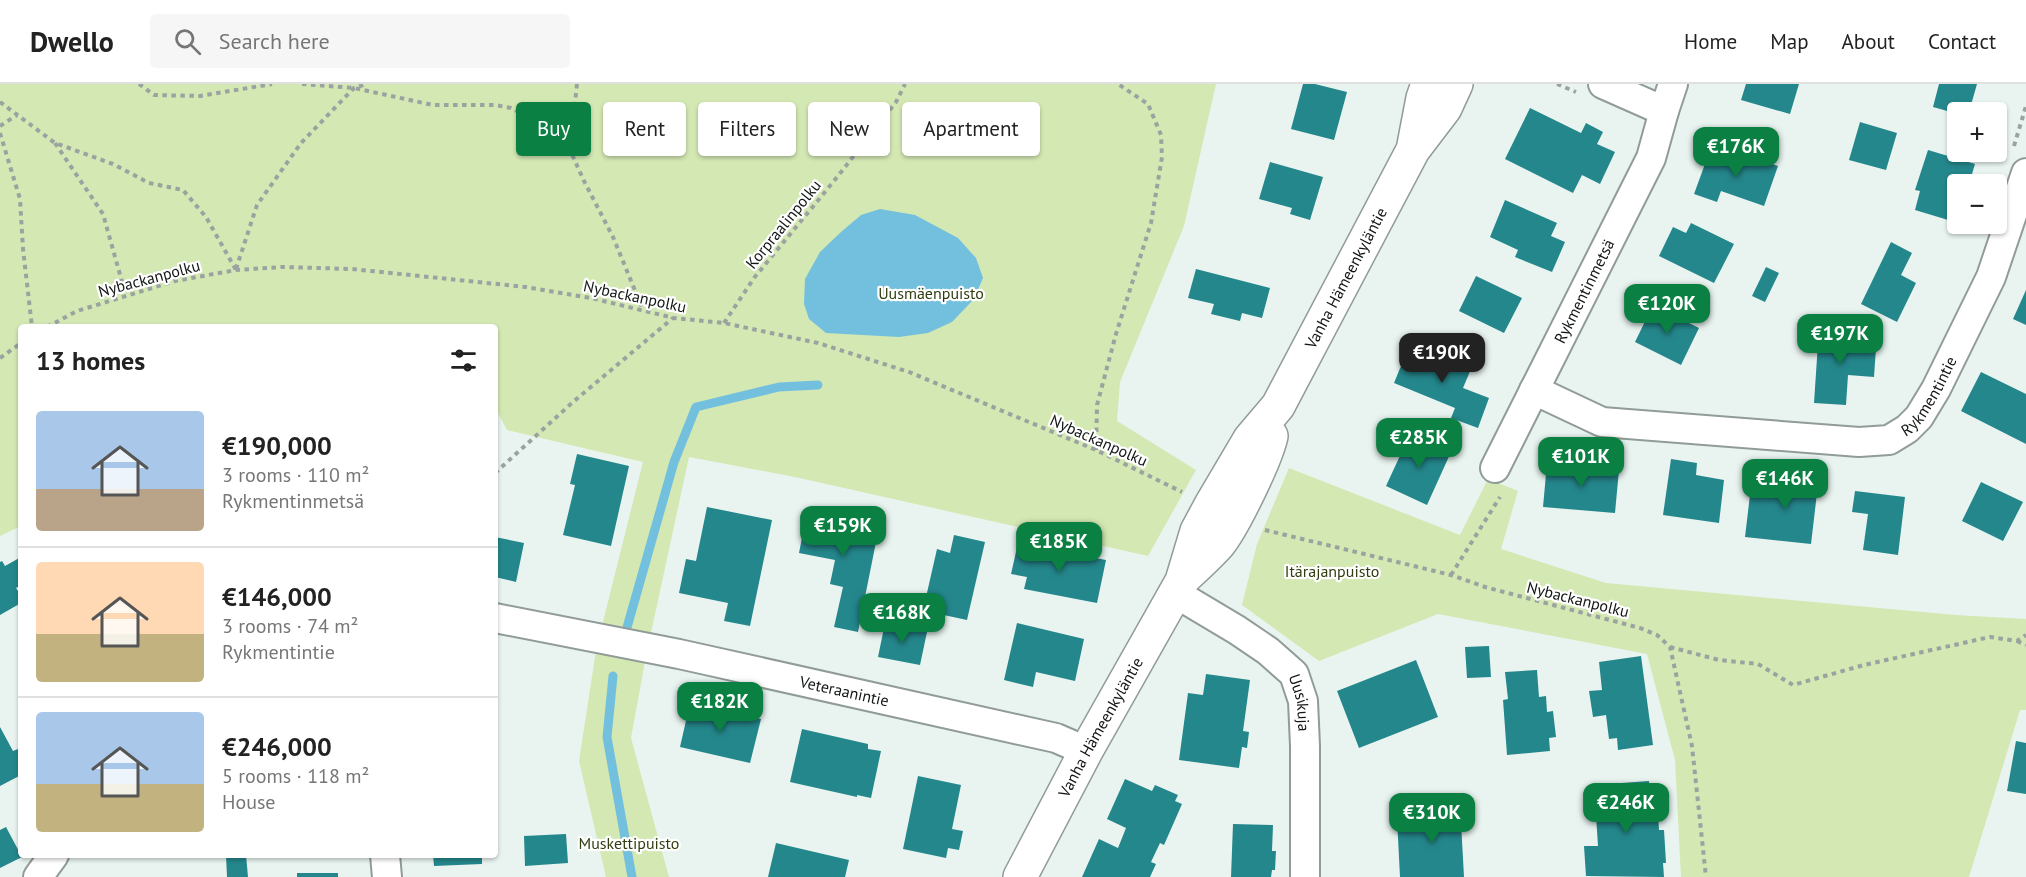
<!DOCTYPE html>
<html lang="en">
<head>
<meta charset="utf-8">
<style>
	:root { --surface:#fff; --page:#f6f6f6; --text:#222; --muted:#767676; --line:#e0e0e0; --accent:#0b8043 }
	body { margin:0; font-family:"PT Sans",sans-serif; background:var(--page); color:var(--text); height:100vh; display:flex; flex-direction:column; font-size:22px; white-space:nowrap }
	* { box-sizing:border-box; margin:0 }
	p { font-size:20px; color:var(--muted) }
	.icon { flex:none; width:33px; height:33px; fill:none; stroke:currentColor; stroke-width:2; stroke-linecap:round; stroke-linejoin:round }
	.map { position:relative; flex:1; overflow:hidden }
	.details { position:absolute; left:18px; top:240px; width:480px; height:534px; display:flex; flex-direction:column; background:var(--surface); border-radius:6px; box-shadow:0 2px 4px #0004 }
	.details>* { flex:none }
	.hud { position:absolute; left:516px; top:18px; width:570px; height:54px; display:flex; gap:12px }
	.controls { position:absolute; left:1947px; top:18px; display:grid; gap:12px }
	.controls a { display:grid; place-items:center; width:60px; height:60px; border-radius:6px; background:var(--surface); box-shadow:0 2px 4px #0004; font-size:30px }
	.price { position:absolute; translate:-50% -51px; padding:0 14px; border-radius:12px; background:var(--accent); color:#fff; font-size:20px; line-height:39px; filter:drop-shadow(0 2px 3px #0008) }
	.price::after { content:''; position:absolute; left:50%; top:36px; width:18px; height:14px; margin-left:-9px; background:inherit; clip-path:polygon(0 0,100% 0,50% 100%) }
	.price.on { background:#222; color:#fff }
	ul { padding:0; list-style:none }
	li { display:flex; align-items:center; gap:18px; height:150px; padding:0 18px }
	li+li { border-top:2px solid var(--line) }
	li span { display:grid; place-items:center; flex:none; width:168px; height:120px; border-radius:6px; color:#555 }
	li>.icon { margin-inline-start:auto }
	span .icon { width:72px; height:72px; fill:#fffc; stroke-width:1 }
	li b { font-size:26px }
	h2 { display:flex; justify-content:space-between; align-items:center; height:72px; padding:0 18px; font-size:26px }
	.pill { padding:0 21px; border-radius:6px; background:var(--surface); box-shadow:0 2px 4px #0004; font-size:21px; line-height:54px }
	.pill.on { background:var(--accent); color:#fff }
	header { display:flex; align-items:center; gap:36px; box-sizing:border-box; height:84px; padding:0 30px; background:var(--surface); border-bottom:2px solid var(--line) }
	header strong { font-size:28px }
	nav { display:flex; gap:33px; margin-inline-start:auto; font-size:21px }
	.search { width:420px; height:54px; background:var(--page); display:flex; align-items:center; gap:15px; box-sizing:border-box; padding:0 21px; border-radius:6px; color:var(--muted); font-size:22px }
	.map>svg:first-child { display:block }
	.green { fill:#d4e8b3 }
	.water { fill:#73c0de }
	.lines { fill:none; stroke-linecap:round; stroke-linejoin:round }
	.stream { stroke:#73c0de; stroke-width:9 }
	.building { fill:#24878c }
	.street-casing { stroke:#919b98; stroke-width:32 }
	.secondary-casing { stroke:#919b98; stroke-width:36 }
	.path { stroke:#9ba3a0; stroke-width:4; stroke-dasharray:4.5 4.5; stroke-linecap:butt }
	.street { stroke:#fff; stroke-width:28 }
	.secondary { stroke:#fff; stroke-width:33 }
	.labels { text-anchor:middle; dominant-baseline:central; stroke-width:4.5; stroke-linejoin:round; paint-order:stroke }
	.street-label { font-size:16px; fill:#121614; stroke:#fff }
	.park-label { font-size:16px; fill:#303d0f; stroke:#fff }
</style>
</head>
<body>
<header>
<strong>Dwello</strong>
<div class="search"><svg class="icon" aria-label="search" viewBox="0 0 24 24"><circle cx="10" cy="10" r="6"/><path d="M15 15l6 6"/></svg>Search here</div>
<nav><a>Home</a><a>Map</a><a>About</a><a>Contact</a></nav>
</header>
<div class="map">
<svg width="2026" height="793" viewBox="0 0 2026 793">
	<rect width="100%" height="100%" fill="#e9f4f0"/>
	<path class="green" d="M 0,0 L 1216,0 L 1184,142 L 1120,298 L 1117,337 L 1196,386 L 1148,472 L 795,393 L 689,373 L 646,572 L 631,654 L 669,793 L 606,793 L 579,677 L 596,566 L 643,378 L 507,346 L 495,324 L 495,243 L 21,243 L 21,442 L 0,452 Z
		M 1289,384 L 1460,451 L 1488,395 L 1518,407 L 1501,465 L 1606,499 L 1956,531 L 2026,535 L 2026,626 L 2020,626 L 1969,793 L 1681,793 L 1675,676 L 1647,570 L 1438,530 L 1319,577 L 1242,521 L 1257,460 Z"/>
	<path class="water" d="M 880,125 L 915,131 L 958,154 L 976,174 L 983,194 L 974,215 L 952,238 L 928,249 L 899,253 L 826,249 L 809,235 L 804,220 L 805,195 L 820,168 L 841,148 L 861,131 Z"/>
	<g class="lines">
		<path class="stream" d="M 626,547 L 674,378 L 696,323 L 779,303 L 818,301
			M 613,592 L 607,653 L 632,793"/>
	</g>
	<path class="building" d="M 1303,0 L 1315,0 L 1347,8 L 1334,56 L 1291,45 Z
		M 1746,0 L 1799,0 L 1790,30 L 1741,16 Z
		M 1939,0 L 1977,0 L 1969,28 L 1958,28 L 1958,30 L 1933,23 Z
		M 1530,24 L 1581,49 L 1586,39 L 1603,48 L 1597,60 L 1615,68 L 1600,100 L 1582,91 L 1573,109 L 1505,75 Z
		M 1860,38 L 1897,49 L 1886,86 L 1849,76 Z
		M 1729,65 L 1778,82 L 1764,122 L 1721,107 L 1717,118 L 1694,110 L 1709,69 L 1726,75 Z
		M 1928,66 L 1975,80 L 1969,100 L 1958,100 L 1958,139 L 1915,126 L 1920,107 L 1915,106 Z
		M 1270,78 L 1323,93 L 1310,136 L 1290,130 L 1292,124 L 1259,115 Z
		M 1505,116 L 1557,139 L 1551,152 L 1565,158 L 1552,188 L 1515,173 L 1518,166 L 1490,153 Z
		M 1691,139 L 1734,160 L 1714,199 L 1659,172 L 1673,143 L 1686,149 Z
		M 1891,158 L 1912,169 L 1901,191 L 1916,199 L 1897,238 L 1861,220 Z
		M 1766,183 L 1779,189 L 1765,218 L 1752,212 Z
		M 1196,185 L 1270,204 L 1262,234 L 1242,229 L 1240,237 L 1211,230 L 1214,220 L 1188,214 Z
		M 1476,192 L 1522,214 L 1504,249 L 1459,227 Z
		M 2026,206 L 2026,241 L 2013,235 Z
		M 1653,221 L 1699,244 L 1681,281 L 1635,258 Z
		M 1819,244 L 1851,246 L 1850,262 L 1876,264 L 1874,293 L 1848,291 L 1846,321 L 1814,319 Z
		M 1410,260 L 1471,285 L 1463,304 L 1489,314 L 1478,344 L 1451,334 L 1455,324 L 1394,299 Z
		M 1981,288 L 2026,310 L 2026,360 L 1961,327 Z
		M 1410,350 L 1451,368 L 1427,421 L 1386,402 Z
		M 577,370 L 629,382 L 611,462 L 563,451 L 575,401 L 570,400 Z
		M 1671,375 L 1697,379 L 1696,391 L 1724,396 L 1719,439 L 1663,431 Z
		M 1547,379 L 1619,386 L 1615,429 L 1543,423 Z
		M 1775,387 L 1819,392 L 1811,460 L 1745,453 L 1750,411 L 1772,413 Z
		M 1981,398 L 2023,418 L 2003,457 L 1962,437 Z
		M 1855,407 L 1905,413 L 1898,471 L 1863,466 L 1868,430 L 1852,428 Z
		M 707,423 L 772,436 L 750,542 L 724,537 L 728,519 L 679,509 L 686,475 L 696,477 Z
		M 808,423 L 880,438 L 858,548 L 834,543 L 843,503 L 830,500 L 835,476 L 799,469 Z
		M 954,451 L 985,458 L 967,536 L 939,530 L 939,526 L 924,522 L 937,465 L 950,469 Z
		M 495,453 L 524,459 L 516,498 L 495,493 Z
		M 1018,459 L 1106,476 L 1097,519 L 1024,505 L 1027,493 L 1011,490 Z
		M 21,473 L 21,501 L 16,504 L 21,512 L 21,519 L 0,531 L 0,478 L 2,477 L 5,482 Z
		M 885,539 L 927,548 L 920,581 L 878,573 Z
		M 1017,539 L 1084,555 L 1075,597 L 1036,588 L 1033,603 L 1004,596 Z
		M 1489,562 L 1491,593 L 1467,594 L 1465,563 Z
		M 1641,572 L 1653,661 L 1618,666 L 1617,654 L 1609,655 L 1606,631 L 1593,633 L 1589,607 L 1602,606 L 1599,578 Z
		M 1416,576 L 1438,633 L 1359,664 L 1337,607 Z
		M 1537,586 L 1539,613 L 1546,612 L 1547,628 L 1553,627 L 1556,653 L 1549,654 L 1550,667 L 1507,671 L 1503,616 L 1508,615 L 1505,588 Z
		M 1206,590 L 1250,596 L 1243,647 L 1249,648 L 1247,664 L 1242,663 L 1239,684 L 1179,676 L 1188,609 L 1203,611 Z
		M 690,619 L 761,635 L 750,679 L 680,663 Z
		M 0,643 L 13,667 L 18,665 L 21,671 L 21,691 L 0,702 Z
		M 802,645 L 868,660 L 868,665 L 881,667 L 871,714 L 857,711 L 857,713 L 790,698 Z
		M 2016,657 L 2026,659 L 2026,710 L 2007,707 Z
		M 918,692 L 961,701 L 952,745 L 963,747 L 959,766 L 948,764 L 946,774 L 903,765 Z
		M 1125,695 L 1152,707 L 1155,701 L 1178,711 L 1175,717 L 1182,720 L 1164,761 L 1160,759 L 1151,778 L 1156,780 L 1150,793 L 1082,793 L 1099,755 L 1118,764 L 1126,744 L 1107,735 Z
		M 1649,697 L 1651,729 L 1658,729 L 1659,746 L 1664,746 L 1666,779 L 1663,779 L 1664,793 L 1586,792 L 1584,762 L 1598,762 L 1594,701 Z
		M 1460,720 L 1464,793 L 1400,793 L 1397,734 L 1434,732 L 1433,721 Z
		M 1233,740 L 1273,741 L 1272,767 L 1276,767 L 1275,786 L 1272,786 L 1271,793 L 1231,793 Z
		M 6,743 L 22,773 L 0,784 L 0,746 Z
		M 566,750 L 568,779 L 525,782 L 524,752 Z
		M 776,759 L 849,776 L 845,793 L 768,793 Z
		M 226,771 L 246,771 L 248,793 L 227,793 Z
		M 433,771 L 482,771 L 482,780 L 434,782 Z
		M 297,789 L 338,789 L 338,793 L 297,793 Z"/>
	<g class="lines">
		<g class="street-casing">
			<g id="street">
				<path d="M 1603,0 L 1664,27 L 1673,0"/>
				<path id="s1" d="M 1534,306 L 1602,338 L 1859,358 L 1889,356 L 1907,345 L 1919,333 L 1936,305 L 1991,193 L 2026,89"/>
				<path id="s2" d="M 1495,384 L 1651,74 L 1664,27"/>
				<path id="s3" d="M 1175,509 L 1237,546 L 1268,567 L 1294,590 L 1303,617 L 1305,662 L 1305,793"/>
				<path id="s4" d="M 495,534 L 679,570 L 1056,654 L 1086,667"/>
				<path d="M 385,771 L 387,793"/>
				<path d="M 38,793 L 54,771"/>
			</g>
		</g>
		<g class="secondary-casing">
			<g id="secondary">
				<path d="M 1414,61 L 1423,14 L 1428,0"/>
				<path d="M 1185,493 C 1196,483 1208,472 1218,461 C 1233,443 1266,375 1271,352"/>
				<path id="s5" d="M 1020,793 L 1086,667 L 1182,497 L 1197,447 L 1211,421 L 1250,355 L 1278,322 L 1413,66 L 1445,24 L 1456,0"/>
			</g>
		</g>
		<path class="path" d="M 139,0 L 154,11 L 200,12 L 272,0
			M 302,0 L 354,4 L 433,21 L 495,21 L 511,24 L 528,33 L 570,66
			M 577,0 L 570,66 L 584,97 L 613,153 L 643,226
			M 1557,0 L 1576,8
			M 0,18 L 55,59 L 113,80 L 149,99 L 183,106 L 206,133 L 236,186
			M 0,42 L 17,31
			M 0,49 L 20,115 L 23,165 L 32,243
			M 55,59 L 103,130 L 126,212
			M 2014,62 L 2026,22
			M 236,185 L 257,121 L 301,59 L 354,4 L 367,0
			M 724,239 L 754,194 L 834,97 L 896,18 L 905,0
			M 47,243 L 77,227 L 175,197 L 236,186 L 282,183 L 352,185 L 526,203 L 591,214 L 674,234 L 724,239 L 818,259 L 909,288 L 1096,366 L 1182,408
			M 0,274 L 21,259
			M 1096,366 L 1097,321 L 1116,250 L 1151,139 L 1162,73 L 1161,51 L 1148,20 L 1118,0
			M 495,389 L 573,318 L 673,234
			M 1265,446 L 1451,491 L 1485,503 L 1640,544 L 1657,551 L 1670,563 L 1692,662 L 1706,793
			M 1451,491 L 1500,413
			M 2017,557 L 2026,561
			M 1670,563 L 1719,576 L 1758,580 L 1793,601 L 1864,581 L 1990,553 L 2017,557 L 2026,551"/>
		<use href="#street" class="street"/>
		<use href="#secondary" class="secondary"/>
	</g>
	<g class="labels">
		<g class="street-label">
			<text transform="translate(783 140) rotate(-51)">Korpraalinpolku</text>
			<text transform="translate(149 194) rotate(-15)">Nybackanpolku</text>
			<text stroke="none"><textPath href="#s5" startOffset="684">Vanha Hämeenkyläntie</textPath></text>
			<text stroke="none"><textPath href="#s2" startOffset="198">Rykmentinmetsä</textPath></text>
			<text transform="translate(635 212) rotate(12)">Nybackanpolku</text>
			<text stroke="none"><textPath href="#s1" startOffset="424">Rykmentintie</textPath></text>
			<text transform="translate(1099 356) rotate(24)">Nybackanpolku</text>
			<text transform="translate(1578 515) rotate(14)">Nybackanpolku</text>
			<text stroke="none"><textPath href="#s4" startOffset="357">Veteraanintie</textPath></text>
			<text stroke="none"><textPath href="#s3" startOffset="174">Uusikuja</textPath></text>
			<text stroke="none"><textPath href="#s5" startOffset="170">Vanha Hämeenkyläntie</textPath></text>
		</g>
		<g class="park-label">
			<text x="931" y="209">Uusmäenpuisto</text>
			<text x="1332" y="487">Itärajanpuisto</text>
			<text x="629" y="759">Muskettipuisto</text>
		</g>
	</g>
</svg>
<div class="controls">
<a>+</a>
<a>−</a>
</div>
<b class="price" style="left:1736px;top:94px">€176K</b>
<b class="price" style="left:1667px;top:251px">€120K</b>
<b class="price" style="left:1840px;top:281px">€197K</b>
<b class="price on" style="left:1442px;top:300px">€190K</b>
<b class="price" style="left:1419px;top:385px">€285K</b>
<b class="price" style="left:1581px;top:404px">€101K</b>
<b class="price" style="left:1785px;top:426px">€146K</b>
<b class="price" style="left:843px;top:473px">€159K</b>
<b class="price" style="left:1059px;top:489px">€185K</b>
<b class="price" style="left:902px;top:560px">€168K</b>
<b class="price" style="left:720px;top:649px">€182K</b>
<b class="price" style="left:1626px;top:750px">€246K</b>
<b class="price" style="left:1432px;top:760px">€310K</b>
<div class="hud">
<a class="pill on">Buy</a>
<a class="pill">Rent</a>
<a class="pill">Filters</a>
<a class="pill">New</a>
<a class="pill">Apartment</a>
</div>
<section class="details">
<h2>13 homes<svg class="icon" aria-label="filters" viewBox="0 0 24 24"><path d="M4 7h16M4 17h16"/><circle cx="9" cy="7" r="2"/><circle cx="15" cy="17" r="2"/></svg></h2>
<ul>
<li><span style="background:linear-gradient(#a9c7e8 65%,#b9a48a 0)"><svg class="icon" aria-label="home" viewBox="0 0 24 24"><path d="M3 11l9-7 9 7M6 9v11h12V9"/></svg></span><div><b>€190,000</b><p>3 rooms · 110 m²</p><p>Rykmentinmetsä</p></div></li>
<li><span style="background:linear-gradient(#ffd9b3 60%,#c2b280 0)"><svg class="icon" aria-label="home" viewBox="0 0 24 24"><path d="M3 11l9-7 9 7M6 9v11h12V9"/></svg></span><div><b>€146,000</b><p>3 rooms · 74 m²</p><p>Rykmentintie</p></div></li>
<li><span style="background:linear-gradient(#a9c7e8 60%,#c2b280 0)"><svg class="icon" aria-label="home" viewBox="0 0 24 24"><path d="M3 11l9-7 9 7M6 9v11h12V9"/></svg></span><div><b>€246,000</b><p>5 rooms · 118 m²</p><p>House</p></div></li>
</ul>
</section>
</div>
</body>
</html>
